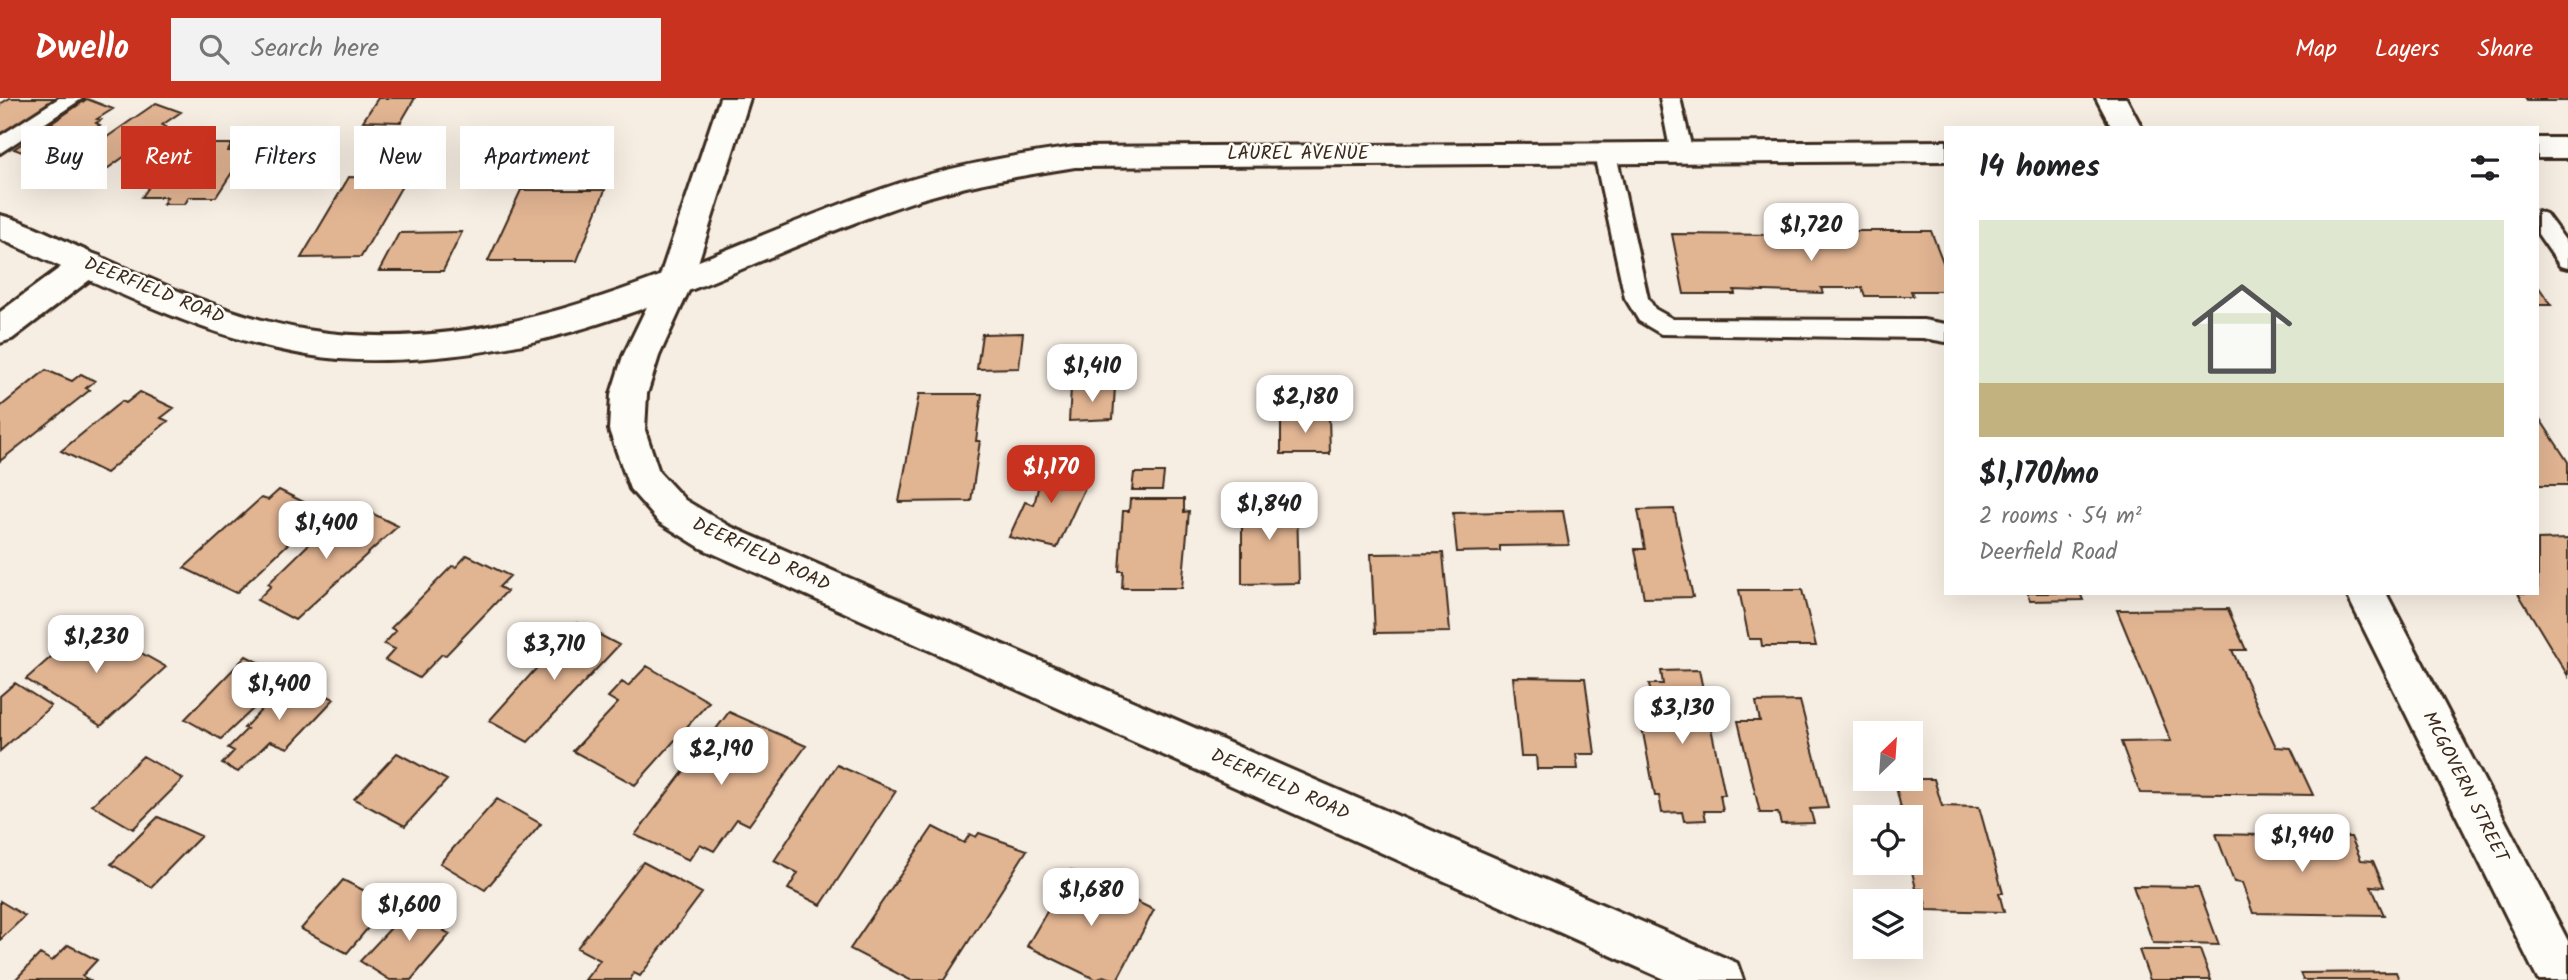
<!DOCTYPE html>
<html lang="en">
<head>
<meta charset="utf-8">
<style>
	:root { --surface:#fff; --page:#f2f2f2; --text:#202124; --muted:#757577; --line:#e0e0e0; --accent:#c8321e }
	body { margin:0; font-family:Kalam,sans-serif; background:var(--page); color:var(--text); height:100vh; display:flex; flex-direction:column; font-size:26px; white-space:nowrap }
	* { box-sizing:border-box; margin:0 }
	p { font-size:23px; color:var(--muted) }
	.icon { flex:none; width:38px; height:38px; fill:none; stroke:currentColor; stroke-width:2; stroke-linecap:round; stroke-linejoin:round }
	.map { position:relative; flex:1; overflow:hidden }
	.sheet { position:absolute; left:1944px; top:28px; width:595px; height:469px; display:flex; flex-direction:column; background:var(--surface); border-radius:0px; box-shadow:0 7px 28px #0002 }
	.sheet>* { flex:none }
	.top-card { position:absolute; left:21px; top:28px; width:665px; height:63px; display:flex; gap:14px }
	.needle { width:46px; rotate:25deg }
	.buttons { position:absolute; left:1853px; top:623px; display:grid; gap:14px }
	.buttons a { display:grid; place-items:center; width:70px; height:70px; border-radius:0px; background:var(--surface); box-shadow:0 7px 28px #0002; font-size:35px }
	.price { position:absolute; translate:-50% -60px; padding:0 16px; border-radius:14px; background:#fff; color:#222; font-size:23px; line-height:46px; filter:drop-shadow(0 2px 4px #0008) }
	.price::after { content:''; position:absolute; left:50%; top:42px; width:21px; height:16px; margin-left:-10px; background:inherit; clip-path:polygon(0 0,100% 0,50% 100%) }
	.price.selected { background:var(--accent); color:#fff }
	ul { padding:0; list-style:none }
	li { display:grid; align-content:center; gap:14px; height:371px; padding:0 35px }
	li+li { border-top:2px solid var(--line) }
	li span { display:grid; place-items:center; height:217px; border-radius:0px; color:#555 }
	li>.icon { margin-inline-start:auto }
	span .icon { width:126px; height:126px; fill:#fffc; stroke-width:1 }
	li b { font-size:30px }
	h2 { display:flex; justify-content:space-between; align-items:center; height:84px; padding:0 35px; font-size:30px }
	.chip { padding:0 24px; border-radius:0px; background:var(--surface); box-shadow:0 7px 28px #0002; font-size:24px; line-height:63px }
	.chip.selected { background:var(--accent); color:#fff }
	header { display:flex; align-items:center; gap:42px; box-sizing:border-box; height:98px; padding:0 35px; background:var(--accent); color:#fff }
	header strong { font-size:33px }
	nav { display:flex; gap:38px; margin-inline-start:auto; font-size:24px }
	.search { width:490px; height:63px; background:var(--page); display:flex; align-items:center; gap:18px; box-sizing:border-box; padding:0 24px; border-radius:0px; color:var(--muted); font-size:26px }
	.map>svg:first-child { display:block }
	.building { fill:#e1b492; stroke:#3b2a1e; stroke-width:2 }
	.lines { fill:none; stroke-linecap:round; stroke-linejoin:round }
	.lane-casing { stroke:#3b2a1e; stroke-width:6 }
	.street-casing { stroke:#3b2a1e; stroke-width:6 }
	.secondary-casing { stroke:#3b2a1e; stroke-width:6 }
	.lane { fill:#fdfcf7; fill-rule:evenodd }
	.street { fill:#fdfcf7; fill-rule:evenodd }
	.secondary { fill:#fdfcf7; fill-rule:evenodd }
	.labels { text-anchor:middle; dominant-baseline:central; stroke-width:5; stroke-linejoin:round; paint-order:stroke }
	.street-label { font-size:19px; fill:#3b2a1e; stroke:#fdfcf7 }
</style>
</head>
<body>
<header>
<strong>Dwello</strong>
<div class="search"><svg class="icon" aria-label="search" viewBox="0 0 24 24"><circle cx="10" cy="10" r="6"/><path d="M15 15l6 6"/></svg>Search here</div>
<nav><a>Map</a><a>Layers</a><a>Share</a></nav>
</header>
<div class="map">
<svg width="2568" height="882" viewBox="0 0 2568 882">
	<rect width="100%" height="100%" fill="#f7eee3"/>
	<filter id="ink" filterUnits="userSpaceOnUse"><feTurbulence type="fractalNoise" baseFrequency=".0143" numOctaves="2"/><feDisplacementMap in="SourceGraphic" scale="14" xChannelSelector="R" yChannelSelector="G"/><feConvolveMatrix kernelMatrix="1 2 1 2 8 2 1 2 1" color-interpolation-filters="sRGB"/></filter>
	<g filter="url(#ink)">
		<path class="building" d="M 10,0 L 58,0 L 0,36 L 0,6 Z
			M 378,0 L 415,0 L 401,24 L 363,23 Z
			M 2525,0 L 2568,0 L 2568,3 L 2527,3 Z
			M 87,1 L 113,11 L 97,21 L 101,22 L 96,25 L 100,27 L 83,38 L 80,37 L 62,53 L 41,61 L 14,51 Z
			M 156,5 L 181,14 L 162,27 L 166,29 L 87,85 L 58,73 Z
			M 189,46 L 232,46 L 228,53 L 246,53 L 216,99 L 189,99 L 185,106 L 163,106 L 167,99 L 142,99 L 174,53 L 185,53 Z
			M 349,79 L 406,81 L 361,159 L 301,160 Z
			M 521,92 L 605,92 L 577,163 L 488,163 Z
			M 1799,133 L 1931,133 L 1946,172 L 1946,193 L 1911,193 L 1913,198 L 1865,198 L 1862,190 L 1821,190 L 1823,195 L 1734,192 L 1735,196 L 1684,196 L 1672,136 L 1801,137 Z
			M 462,134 L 443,173 L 379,173 L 399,135 Z
			M 2538,188 L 2551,207 L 2538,207 Z
			M 1023,235 L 1019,270 L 977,271 L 982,236 Z
			M 46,272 L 72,283 L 81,276 L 95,283 L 86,290 L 90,292 L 0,363 L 0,309 Z
			M 1115,289 L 1113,321 L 1069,323 L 1071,290 Z
			M 140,294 L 174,310 L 161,320 L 168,323 L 106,375 L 61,353 L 122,303 L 126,305 Z
			M 919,296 L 982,296 L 976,343 L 980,343 L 971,403 L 899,404 Z
			M 1329,317 L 1330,356 L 1281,356 L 1281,318 Z
			M 2538,318 L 2568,364 L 2568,387 L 2538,387 Z
			M 1045,361 L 1087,370 L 1086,387 L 1057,450 L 1009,439 L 1025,404 L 1034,407 Z
			M 1134,375 L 1164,375 L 1162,392 L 1132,392 Z
			M 279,392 L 316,410 L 305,420 L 312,423 L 236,495 L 184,470 L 261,400 L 268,402 Z
			M 1242,399 L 1277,399 L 1278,410 L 1297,410 L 1299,485 L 1242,486 Z
			M 1130,401 L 1184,401 L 1184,414 L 1189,413 L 1182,490 L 1122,490 L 1123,473 L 1119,473 L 1123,413 L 1129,413 Z
			M 351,405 L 398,428 L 295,522 L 257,502 L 271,488 L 268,486 Z
			M 1674,411 L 1693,499 L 1644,500 L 1635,451 L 1645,451 L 1638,412 Z
			M 1563,413 L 1569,447 L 1500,448 L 1500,453 L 1457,454 L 1453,415 Z
			M 2568,441 L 2568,578 L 2518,495 L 2538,495 L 2538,442 Z
			M 1443,455 L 1450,534 L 1375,535 L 1371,456 Z
			M 467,457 L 510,478 L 499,489 L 507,493 L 446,557 L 442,556 L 419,580 L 385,562 L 395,551 L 384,546 L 396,533 L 391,530 L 452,468 L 456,469 Z
			M 1739,492 L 1802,492 L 1816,548 L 1762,548 L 1761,541 L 1749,541 Z
			M 2027,495 L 2080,495 L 2083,502 L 2030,503 Z
			M 2228,511 L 2246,552 L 2232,552 L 2276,649 L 2291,650 L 2313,697 L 2140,695 L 2121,644 L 2171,643 L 2117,512 Z
			M 577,525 L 619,547 L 528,644 L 489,623 Z
			M 86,528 L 108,541 L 111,538 L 166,569 L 101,628 L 26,581 Z
			M 246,558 L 287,579 L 221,641 L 185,621 Z
			M 647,568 L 709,604 L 635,687 L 573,653 L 618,605 L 608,599 L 622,584 L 628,588 Z
			M 1699,572 L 1725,697 L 1720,697 L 1723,713 L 1704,713 L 1706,722 L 1684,723 L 1682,714 L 1662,715 L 1659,698 L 1655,698 L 1637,603 L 1652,602 L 1649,586 L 1663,586 L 1661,573 Z
			M 1513,579 L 1585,580 L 1595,656 L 1576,656 L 1578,671 L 1537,671 L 1536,658 L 1521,658 Z
			M 292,580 L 334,601 L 288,650 L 270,643 L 238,674 L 222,666 L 234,653 L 228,650 L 247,631 L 244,630 Z
			M 15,585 L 51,608 L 0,653 L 0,598 Z
			M 1800,603 L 1828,710 L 1810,711 L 1814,725 L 1781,726 L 1778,715 L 1760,715 L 1738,623 L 1760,623 L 1756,604 Z
			M 729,614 L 806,648 L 749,727 L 737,721 L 714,753 L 700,746 L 689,762 L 635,737 Z
			M 397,655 L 447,682 L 405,728 L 354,701 Z
			M 143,658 L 183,681 L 133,731 L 92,707 Z
			M 837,667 L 896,693 L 821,807 L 788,791 L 798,775 L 774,763 Z
			M 1894,681 L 1934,681 L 1942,708 L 1979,709 L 2003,795 L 1999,795 L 2004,814 L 1927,812 L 1922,791 L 1916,791 L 1910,765 L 1911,719 L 1899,719 L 1897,710 L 1901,710 Z
			M 497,701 L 541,726 L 485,792 L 440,765 Z
			M 158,719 L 201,738 L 151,789 L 111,766 Z
			M 933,729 L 964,745 L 970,736 L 976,739 L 979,735 L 1027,752 L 944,882 L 910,882 L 850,851 Z
			M 2216,736 L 2351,739 L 2361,762 L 2373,763 L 2384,789 L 2371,788 L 2384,817 L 2253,815 L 2242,785 L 2234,784 Z
			M 643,764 L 702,795 L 640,878 L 634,875 L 630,882 L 585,882 L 600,862 L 577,850 Z
			M 1071,772 L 1154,812 L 1117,882 L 1103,878 L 1097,882 L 1027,848 Z
			M 343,782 L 389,805 L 347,855 L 301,831 Z
			M 2133,788 L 2198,789 L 2219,847 L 2153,845 Z
			M 418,801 L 453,822 L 444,833 L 450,836 L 411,882 L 390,882 L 360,863 Z
			M 0,803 L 25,818 L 0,842 Z
			M 68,847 L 97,862 L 82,878 L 89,882 L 15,882 L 40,856 L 52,863 Z
			M 2139,852 L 2200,852 L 2211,882 L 2150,882 Z
			M 2396,874 L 2399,882 L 2303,882 L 2300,875 Z"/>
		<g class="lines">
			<g class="lane-casing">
				<path id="lane" d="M 59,0 L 83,0 L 0,55 L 0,38 Z
					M 1660,0 L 1680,0 L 1693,56 L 1690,61 L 1682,63 L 1671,56 Z
					M 1605,49 L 1616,56 L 1648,200 L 1655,211 L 1673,221 L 1923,222 L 1946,226 L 1946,244 L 1923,240 L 1661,236 L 1639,223 L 1625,200 L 1594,56 Z
					M 2538,113 L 2546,116 L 2568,146 L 2568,170 L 2560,168 L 2538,136 Z"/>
			</g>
			<g class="street-casing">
				<path id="street" d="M 720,0 L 750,0 L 690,190 L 659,258 L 647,296 L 645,332 L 659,374 L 685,402 L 729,428 L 1737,865 L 1743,882 L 1666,882 L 701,450 L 659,424 L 630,391 L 609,332 L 611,296 L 623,258 L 656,190 Z
					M 2096,0 L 2126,0 L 2142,30 L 2112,30 Z
					M 88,154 L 100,158 L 105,166 L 100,174 L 12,241 L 0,245 L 0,214 L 76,158 Z
					M 2346,495 L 2386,495 L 2568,843 L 2568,882 L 2538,882 Z"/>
			</g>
			<g class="secondary-casing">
				<path id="secondary" d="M 2538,40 L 2568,40 L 2568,60 L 2538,60 Z
					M 1946,43 L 1946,63 L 1075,69 C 1019,78 963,87 909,105 C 741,162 609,247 426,260 C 386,263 346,264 307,257 C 199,239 99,185 0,141 L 0,117 C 31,125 60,141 89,154 C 158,185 231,219 307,232 C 513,265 695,157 882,91 C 944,69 1010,58 1075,49 Z"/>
			</g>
			<use href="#lane" class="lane"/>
			<use href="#street" class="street"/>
			<use href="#secondary" class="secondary"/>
		</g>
	</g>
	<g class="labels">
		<g class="street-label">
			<text x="1298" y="56">LAUREL AVENUE</text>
			<text transform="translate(154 193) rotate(22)">DEERFIELD ROAD</text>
			<text transform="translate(761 457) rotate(25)">DEERFIELD ROAD</text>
			<text transform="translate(1280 687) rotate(24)">DEERFIELD ROAD</text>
			<text transform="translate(2465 689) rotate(63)">MCGOVERN STREET</text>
		</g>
	</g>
</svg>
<div class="buttons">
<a><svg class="needle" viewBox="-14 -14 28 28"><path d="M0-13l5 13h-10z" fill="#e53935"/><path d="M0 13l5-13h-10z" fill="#757577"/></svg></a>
<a><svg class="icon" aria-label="locate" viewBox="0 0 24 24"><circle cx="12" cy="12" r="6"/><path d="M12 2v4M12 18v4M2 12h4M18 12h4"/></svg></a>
<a><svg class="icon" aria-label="layers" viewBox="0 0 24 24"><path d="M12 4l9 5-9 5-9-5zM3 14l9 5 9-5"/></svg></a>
</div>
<b class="price" style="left:1811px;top:165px">$1,720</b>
<b class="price" style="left:1092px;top:306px">$1,410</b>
<b class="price" style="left:1305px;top:337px">$2,180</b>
<b class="price selected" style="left:1051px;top:407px">$1,170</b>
<b class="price" style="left:1269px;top:444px">$1,840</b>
<b class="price" style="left:326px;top:463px">$1,400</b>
<b class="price" style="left:96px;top:577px">$1,230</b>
<b class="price" style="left:554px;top:584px">$3,710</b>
<b class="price" style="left:279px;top:624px">$1,400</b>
<b class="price" style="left:1682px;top:648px">$3,130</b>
<b class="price" style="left:721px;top:689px">$2,190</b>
<b class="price" style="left:2302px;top:776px">$1,940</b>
<b class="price" style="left:1091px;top:830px">$1,680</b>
<b class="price" style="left:409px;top:845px">$1,600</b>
<div class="top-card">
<a class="chip">Buy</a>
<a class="chip selected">Rent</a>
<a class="chip">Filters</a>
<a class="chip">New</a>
<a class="chip">Apartment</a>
</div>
<section class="sheet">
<h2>14 homes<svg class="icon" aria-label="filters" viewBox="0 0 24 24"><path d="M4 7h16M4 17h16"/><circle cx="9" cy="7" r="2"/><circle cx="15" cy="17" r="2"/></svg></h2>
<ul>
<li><span style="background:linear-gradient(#dfe7d0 75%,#c2b280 0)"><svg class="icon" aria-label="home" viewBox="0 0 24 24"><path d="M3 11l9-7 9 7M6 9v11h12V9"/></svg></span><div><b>$1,170/mo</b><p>2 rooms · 54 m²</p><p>Deerfield Road</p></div></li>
</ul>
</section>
</div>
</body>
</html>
